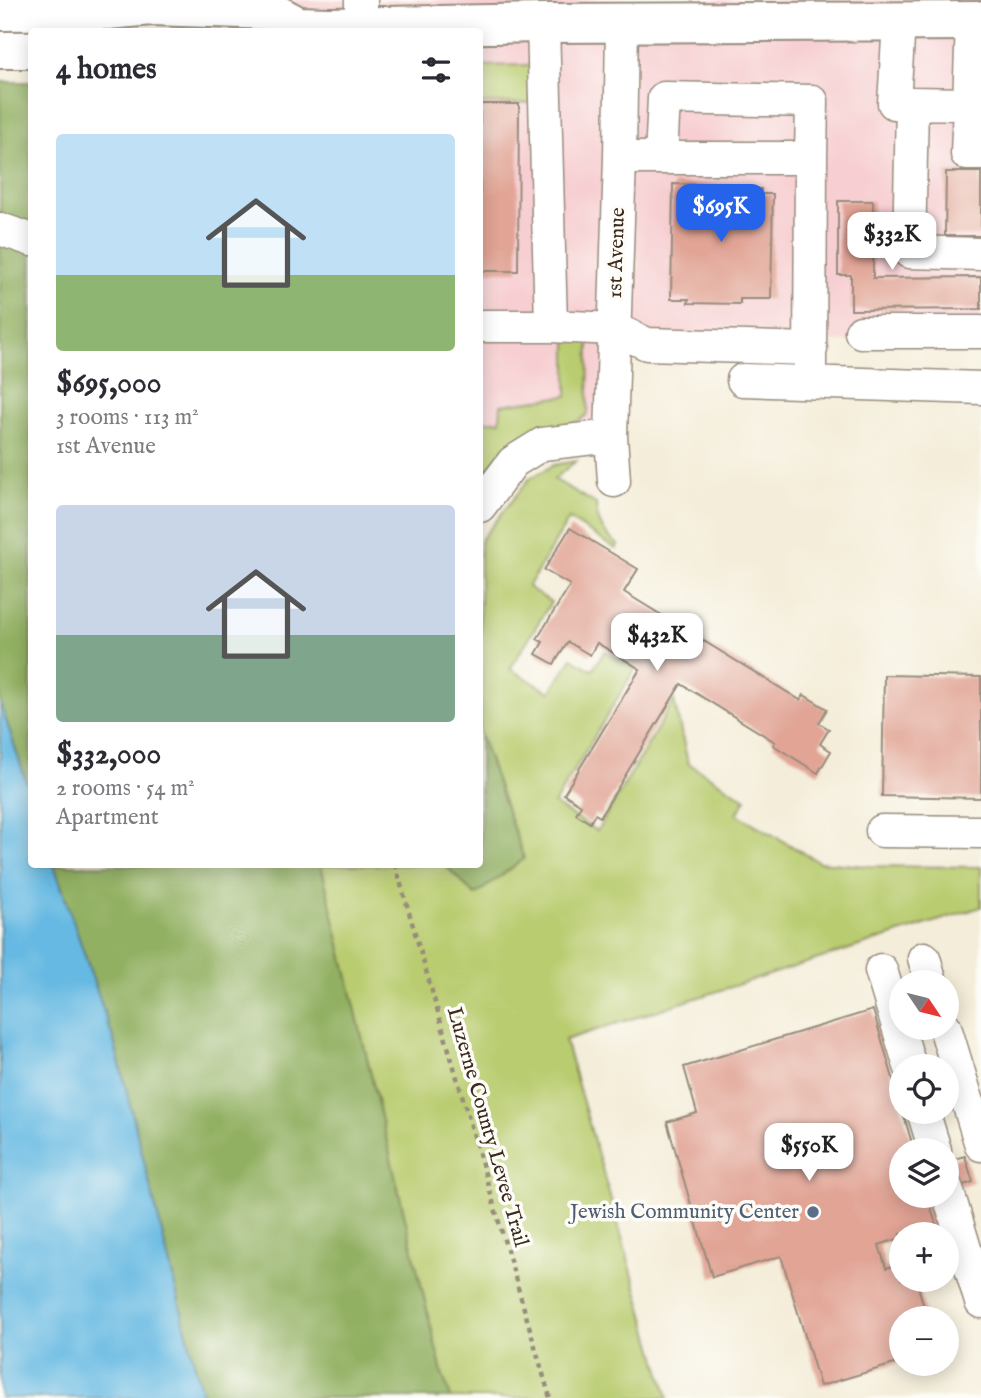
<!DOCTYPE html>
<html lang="en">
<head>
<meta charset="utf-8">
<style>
	:root { --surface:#fff; --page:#f2f2f3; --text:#2b2b33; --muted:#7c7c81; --accent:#2563eb }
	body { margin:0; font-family:"IM FELL English",serif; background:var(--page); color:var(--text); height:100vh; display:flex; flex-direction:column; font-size:26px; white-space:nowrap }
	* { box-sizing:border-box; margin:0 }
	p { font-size:23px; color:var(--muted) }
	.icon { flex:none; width:38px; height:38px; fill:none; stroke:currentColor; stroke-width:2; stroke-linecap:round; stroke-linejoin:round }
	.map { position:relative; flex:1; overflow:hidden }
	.drawer { position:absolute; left:28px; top:28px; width:455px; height:840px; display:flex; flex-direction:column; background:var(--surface); border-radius:7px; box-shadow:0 4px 18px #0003 }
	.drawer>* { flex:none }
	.needle { width:46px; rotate:125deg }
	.fabs { position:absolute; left:889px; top:970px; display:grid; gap:14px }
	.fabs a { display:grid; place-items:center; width:70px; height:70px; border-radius:50%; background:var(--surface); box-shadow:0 4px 18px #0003; font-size:35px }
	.price { position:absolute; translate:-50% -60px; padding:0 16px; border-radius:14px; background:#fff; color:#222; font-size:23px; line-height:46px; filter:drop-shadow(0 2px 4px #0008) }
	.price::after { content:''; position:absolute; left:50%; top:42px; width:21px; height:16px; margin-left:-10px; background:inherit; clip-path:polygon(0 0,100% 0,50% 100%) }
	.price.current { background:var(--accent); color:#fff }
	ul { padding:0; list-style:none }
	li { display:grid; align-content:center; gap:14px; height:371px; padding:0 28px }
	li span { display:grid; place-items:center; height:217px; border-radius:7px; color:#555 }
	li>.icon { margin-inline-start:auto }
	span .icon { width:126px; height:126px; fill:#fffc; stroke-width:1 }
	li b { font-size:30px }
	h2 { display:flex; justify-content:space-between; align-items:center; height:84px; padding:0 28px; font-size:30px }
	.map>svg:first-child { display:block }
	.built { fill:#f7cfd2 }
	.green { fill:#b9cc6f; stroke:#7a7b46; stroke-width:2 }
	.forest { fill:#92b062; stroke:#666d40; stroke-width:2 }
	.water { fill:#66b9e2; stroke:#507280; stroke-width:2 }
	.building { fill:#e1a495 }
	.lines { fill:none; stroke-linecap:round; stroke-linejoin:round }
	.minor-casing { stroke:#988c7c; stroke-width:35 }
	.major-casing { stroke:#988c7c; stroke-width:42 }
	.path { stroke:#988c7c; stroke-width:4.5; stroke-dasharray:5 5; stroke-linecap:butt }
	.minor { stroke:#fff; stroke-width:32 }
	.major { stroke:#fff; stroke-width:38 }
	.major-bridge-casing { stroke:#988c7c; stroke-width:42; stroke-linecap:butt }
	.major-bridge { stroke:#fff; stroke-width:38 }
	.service-dot { fill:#5c6f8a; stroke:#fdfcf7; stroke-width:2.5 }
	.labels { text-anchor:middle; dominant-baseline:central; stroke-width:7; stroke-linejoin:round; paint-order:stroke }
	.street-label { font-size:21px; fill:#3b2a1e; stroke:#fdfcf7 }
	.service-label { font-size:21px; fill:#4e5e75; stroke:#fdfcf7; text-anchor:end }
</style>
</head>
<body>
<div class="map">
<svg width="981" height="1398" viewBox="0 0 981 1398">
	<rect width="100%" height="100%" fill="#fdfcf7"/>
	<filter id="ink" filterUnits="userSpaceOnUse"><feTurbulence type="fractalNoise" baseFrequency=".0143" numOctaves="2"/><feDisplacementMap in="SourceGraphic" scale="14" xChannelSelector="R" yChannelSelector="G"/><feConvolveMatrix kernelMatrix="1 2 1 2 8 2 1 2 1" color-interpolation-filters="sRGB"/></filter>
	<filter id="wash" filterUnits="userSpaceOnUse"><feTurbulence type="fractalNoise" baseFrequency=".00686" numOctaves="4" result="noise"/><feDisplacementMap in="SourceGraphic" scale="28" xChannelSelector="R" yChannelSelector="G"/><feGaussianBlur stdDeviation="1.57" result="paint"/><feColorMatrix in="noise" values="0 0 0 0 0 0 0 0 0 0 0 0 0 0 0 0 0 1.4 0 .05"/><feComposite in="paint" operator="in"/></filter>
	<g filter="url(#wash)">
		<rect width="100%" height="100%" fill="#f4edd9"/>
		<path class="built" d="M 258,0 L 981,0 L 981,343 L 648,340 L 621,342 L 616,448 L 480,450 L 480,32 L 254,32 Z"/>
		<path class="green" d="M 532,65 L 531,103 L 480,103 L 480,66 Z
			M 567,339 L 589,339 L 588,413 C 575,430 542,427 522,437 C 503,447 492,464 480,480 L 480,421 L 500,421 L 501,405 L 567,396 Z
			M 576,461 L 554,479 L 596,504 C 597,523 603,533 618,545 L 616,549 L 569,519 L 528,587 L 551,602 L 510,669 L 550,692 L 572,658 L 592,670 L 605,651 L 635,669 L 554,804 L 597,831 L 674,700 L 688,763 L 746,799 L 737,814 L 819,862 L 867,866 L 981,867 L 981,907 L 565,1040 L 668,1398 L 451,1398 L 442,1373 L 321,865 L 445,865 L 475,895 L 524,859 L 480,734 L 480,541 L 529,479 L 554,465 Z"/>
		<path class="forest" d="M 0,82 L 32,82 L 31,796 L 0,702 Z
			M 480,734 L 524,859 L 475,895 L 445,865 L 480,864 Z
			M 54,865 L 321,865 L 442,1373 L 451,1398 L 203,1398 L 114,1041 Z"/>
		<path class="water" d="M 0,702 L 31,796 L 32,864 L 54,865 L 114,1041 L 203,1398 L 0,1398 Z"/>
		<g id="blocks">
			<path class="building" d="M 480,104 L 519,104 L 518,271 L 480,271 Z
				M 946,172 L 981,172 L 981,236 L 945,236 Z
				M 673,184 L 739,185 L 739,189 L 761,189 L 761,194 L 773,194 L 771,299 L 740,299 L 740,304 L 688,303 L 689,299 L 671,299 Z
				M 838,201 L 873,201 L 873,278 L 981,277 L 981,309 L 851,310 L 851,275 L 838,275 Z
				M 570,528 L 638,569 L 624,592 L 800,700 L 804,695 L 827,709 L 819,723 L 829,729 L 820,744 L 831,751 L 818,773 L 773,745 L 775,742 L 681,684 L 600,817 L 595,814 L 590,823 L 576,814 L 581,805 L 564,794 L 640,669 L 597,643 L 590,655 L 568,642 L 554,664 L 536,654 L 543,642 L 537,639 L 570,585 L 544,570 Z
				M 884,675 L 981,677 L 981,798 L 882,796 Z
				M 873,1010 L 914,1150 L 901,1150 L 901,1195 L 927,1195 L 937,1228 L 917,1234 L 901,1234 L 901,1238 L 879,1245 L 886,1268 L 901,1264 L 901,1279 L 916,1279 L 927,1318 L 901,1318 L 901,1362 L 820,1386 L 781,1256 L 712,1277 L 667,1122 L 697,1113 L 684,1067 Z
				M 965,1156 L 973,1182 L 947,1190 L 947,1161 Z"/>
		</g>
	</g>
	<g filter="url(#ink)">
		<use href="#blocks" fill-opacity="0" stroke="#988c7c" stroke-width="2"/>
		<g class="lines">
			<g class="minor-casing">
				<path id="minor" d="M 899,22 L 894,103 L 912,103
					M 972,22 L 969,104 L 912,103 L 909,252 L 981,254
					M 543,23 L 551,326
					M 361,27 L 361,0
					M 969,104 L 967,154 L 981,154
					M 620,158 L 811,158 L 812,101 L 664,98 L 661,158
					M 0,229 L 32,240
					M 480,326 L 551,326 L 615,329 L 647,344 L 811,349
					M 861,332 L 981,332
					M 810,370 L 811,158
					M 743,380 L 981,388
					M 614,481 L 611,436 L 620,158 L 622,24
					M 480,506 L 513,462 L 542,444 L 611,436
					M 882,831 L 981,832
					M 924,958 L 931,982
					M 881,970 L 910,1066
					M 945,1027 L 981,1145
					M 923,1111 L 935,1150
					M 947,1189 L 981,1302"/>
			</g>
			<g class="major-casing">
				<path id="major" d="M 108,10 L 151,6 L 268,10 L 298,26 L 329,27 L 543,23 L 981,21
					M 0,49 L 32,49"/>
			</g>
			<path class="path" d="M 395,864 L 550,1398"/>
			<use href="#minor" class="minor"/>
			<use href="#major" class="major"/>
			<g class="major-bridge-casing">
				<path id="major-bridge" d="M 0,11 L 108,10"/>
			</g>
			<use href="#major-bridge" class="major-bridge"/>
		</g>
	</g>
	<circle class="service-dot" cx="813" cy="1212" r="7"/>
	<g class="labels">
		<g class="street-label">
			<text transform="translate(617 253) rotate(-88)">1st Avenue</text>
			<text transform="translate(487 1127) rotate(74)">Luzerne County Levee Trail</text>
		</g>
		<g class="service-label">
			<text x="799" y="1212">Jewish Community Center</text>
		</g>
	</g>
</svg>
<div class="fabs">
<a><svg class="needle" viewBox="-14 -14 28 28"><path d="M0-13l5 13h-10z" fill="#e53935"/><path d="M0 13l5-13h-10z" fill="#7c7c81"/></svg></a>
<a><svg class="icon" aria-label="locate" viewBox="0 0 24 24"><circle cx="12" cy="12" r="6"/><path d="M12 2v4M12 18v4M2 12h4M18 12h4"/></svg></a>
<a><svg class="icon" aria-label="layers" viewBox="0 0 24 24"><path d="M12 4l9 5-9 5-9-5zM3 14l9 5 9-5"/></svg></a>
<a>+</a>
<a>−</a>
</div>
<b class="price current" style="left:721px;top:244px">$695K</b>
<b class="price" style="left:892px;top:272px">$332K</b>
<b class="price" style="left:657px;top:673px">$432K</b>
<b class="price" style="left:809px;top:1183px">$550K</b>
<section class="drawer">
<h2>4 homes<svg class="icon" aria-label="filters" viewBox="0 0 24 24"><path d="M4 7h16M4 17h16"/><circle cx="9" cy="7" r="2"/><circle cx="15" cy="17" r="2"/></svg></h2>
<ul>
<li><span style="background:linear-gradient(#bfe0f5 65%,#8fb573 0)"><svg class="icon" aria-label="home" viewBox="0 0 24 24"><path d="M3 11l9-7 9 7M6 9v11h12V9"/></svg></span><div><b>$695,000</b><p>3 rooms · 113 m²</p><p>1st Avenue</p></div></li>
<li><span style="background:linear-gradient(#c9d6e8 60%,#7fa58c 0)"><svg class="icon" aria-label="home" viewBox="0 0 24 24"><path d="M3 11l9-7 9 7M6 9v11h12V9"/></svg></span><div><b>$332,000</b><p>2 rooms · 54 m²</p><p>Apartment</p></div></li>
</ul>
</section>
</div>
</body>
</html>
